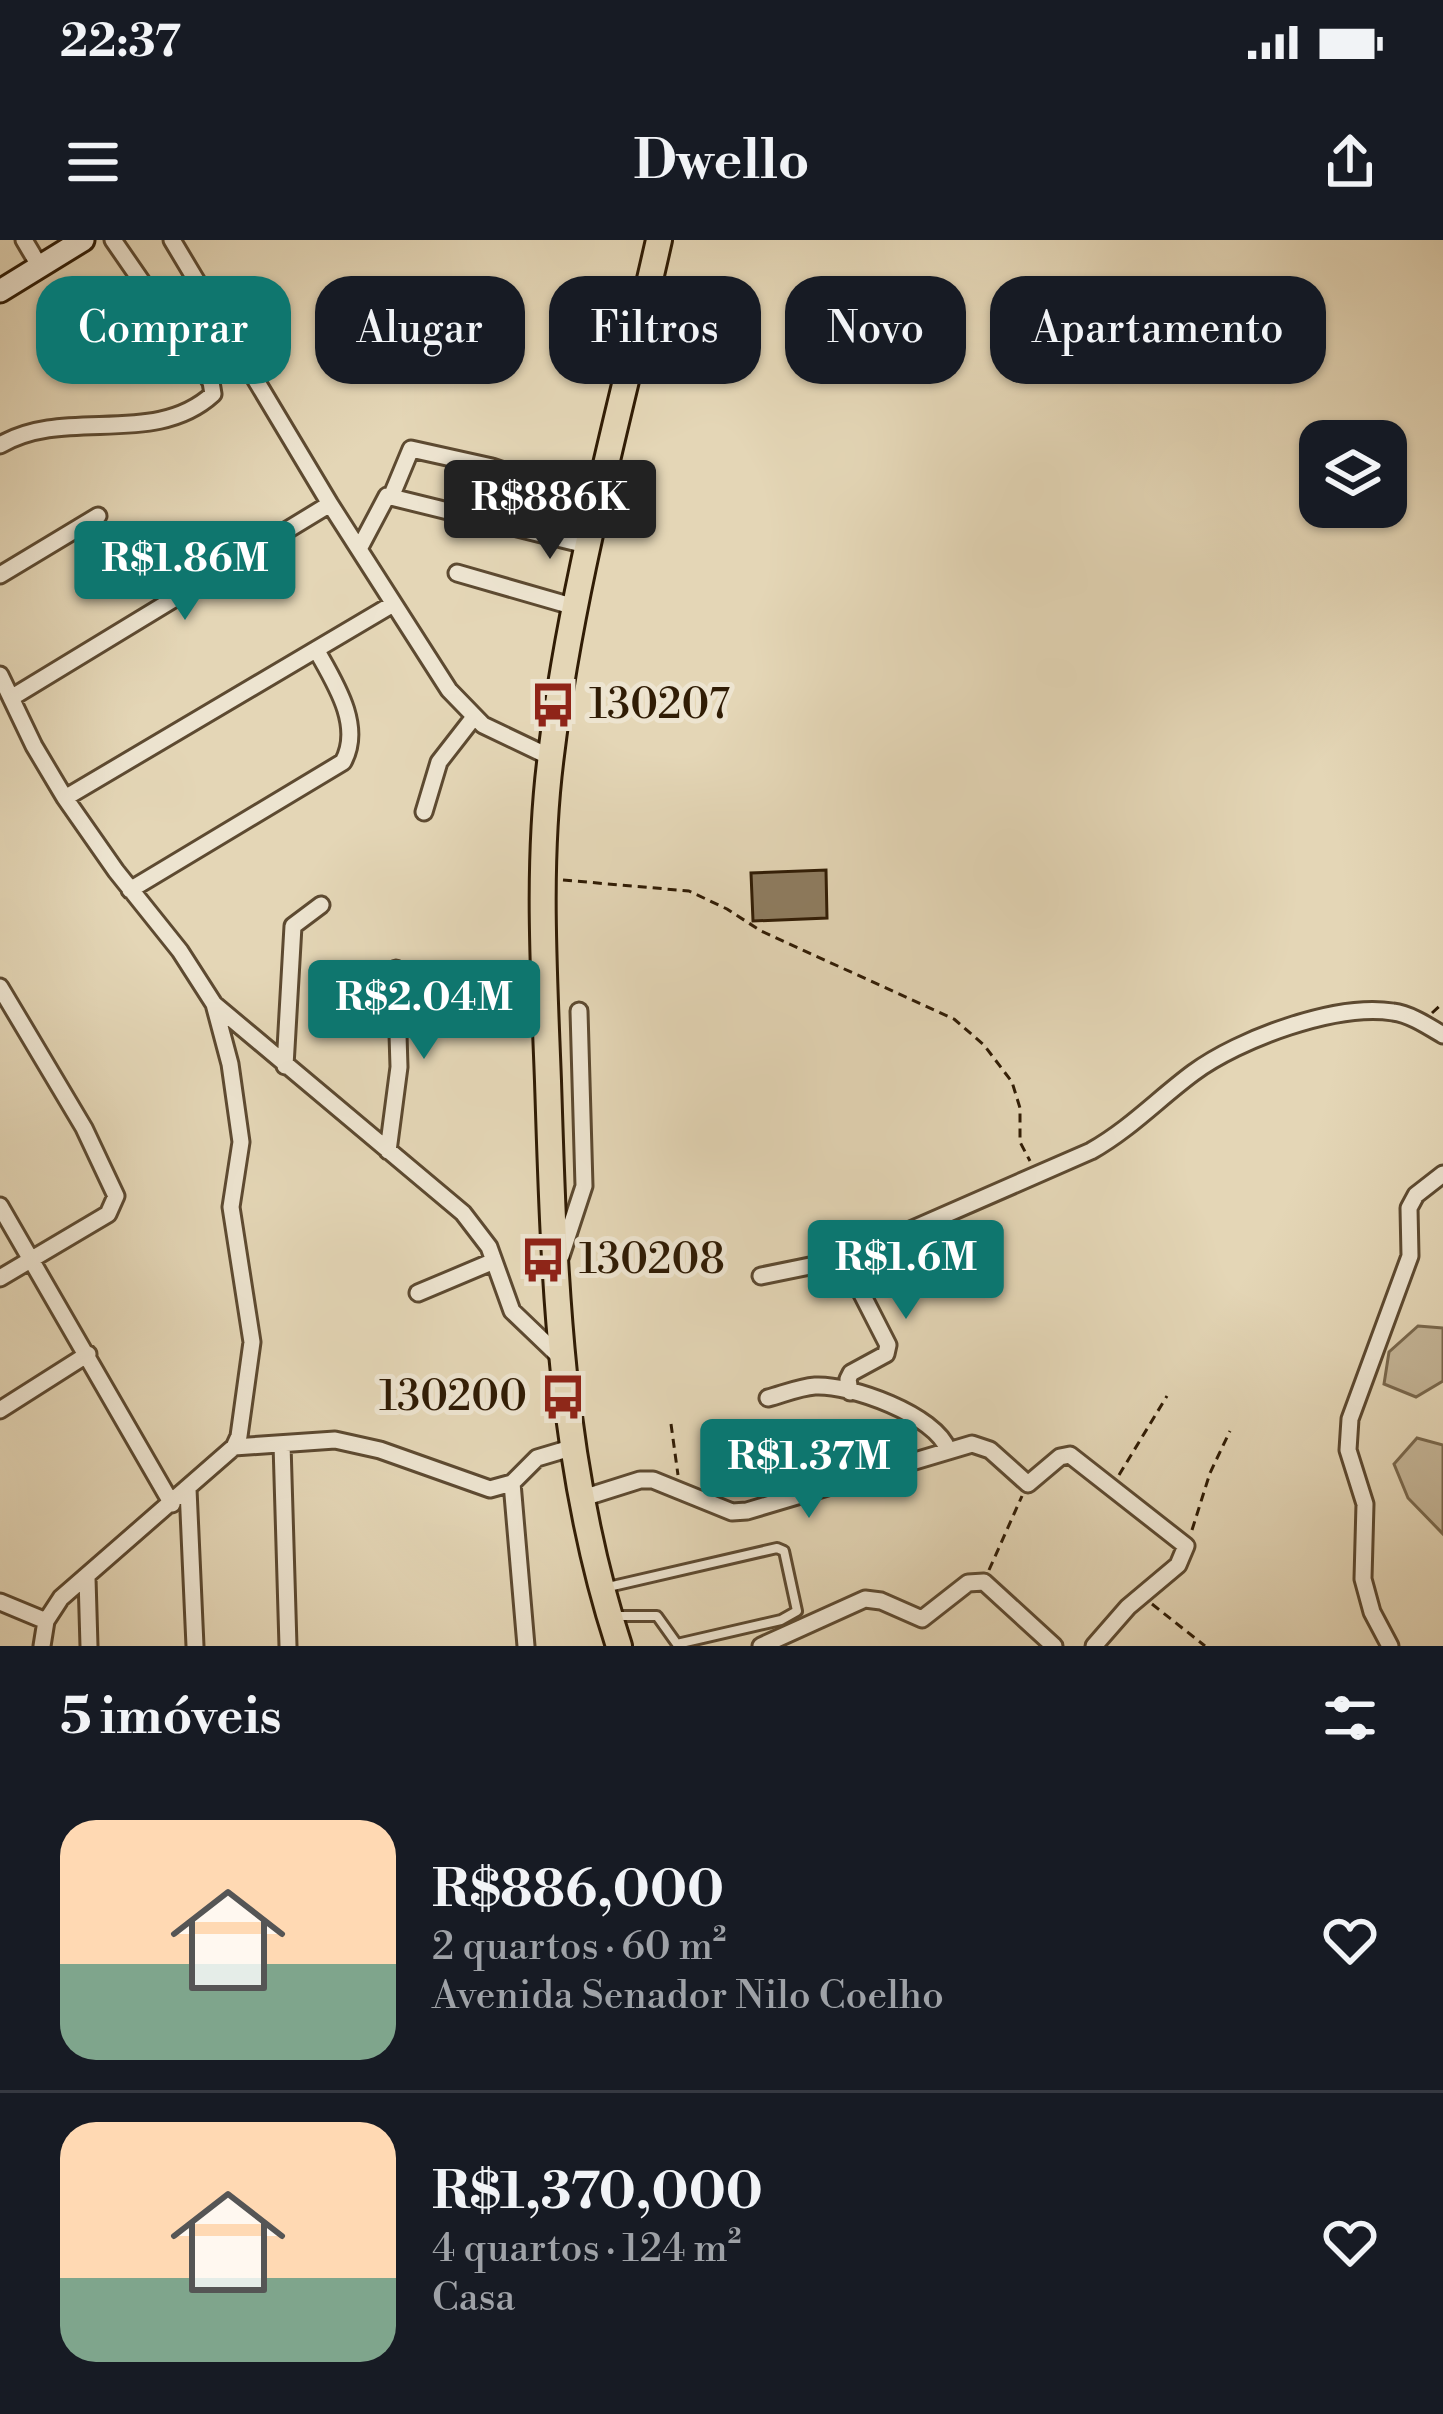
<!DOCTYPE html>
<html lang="pt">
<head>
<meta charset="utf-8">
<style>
	:root { --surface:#171b24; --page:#242831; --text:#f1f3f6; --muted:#9ea1a6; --line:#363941; --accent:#0f766e }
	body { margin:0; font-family:"Libre Bodoni",serif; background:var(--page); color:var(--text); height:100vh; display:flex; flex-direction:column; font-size:45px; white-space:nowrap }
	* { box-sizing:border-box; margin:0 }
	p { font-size:39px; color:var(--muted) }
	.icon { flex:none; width:66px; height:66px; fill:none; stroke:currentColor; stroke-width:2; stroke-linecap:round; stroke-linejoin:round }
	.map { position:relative; height:1406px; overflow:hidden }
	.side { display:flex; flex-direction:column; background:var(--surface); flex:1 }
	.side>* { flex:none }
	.hud { position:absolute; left:36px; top:36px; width:1371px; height:108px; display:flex; gap:24px }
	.controls { position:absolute; left:1299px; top:180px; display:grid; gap:24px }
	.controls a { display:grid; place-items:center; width:108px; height:108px; border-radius:24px; background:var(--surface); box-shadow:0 3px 9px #0004; font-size:60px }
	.price { position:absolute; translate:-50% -102px; padding:0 27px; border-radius:12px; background:var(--accent); color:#fff; font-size:39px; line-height:78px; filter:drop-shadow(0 3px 6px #0008) }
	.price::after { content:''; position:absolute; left:50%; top:72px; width:36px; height:27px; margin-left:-18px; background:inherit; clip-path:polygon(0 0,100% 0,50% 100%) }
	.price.current { background:#222; color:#fff }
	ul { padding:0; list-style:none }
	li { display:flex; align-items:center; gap:36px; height:300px; padding:0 60px }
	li+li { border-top:3px solid var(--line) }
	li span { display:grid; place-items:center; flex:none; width:336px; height:240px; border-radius:36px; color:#555 }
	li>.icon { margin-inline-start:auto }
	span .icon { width:144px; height:144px; fill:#fffc; stroke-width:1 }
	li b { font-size:51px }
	h2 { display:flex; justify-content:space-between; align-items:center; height:144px; padding:0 60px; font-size:51px }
	.pill { padding:0 42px; border-radius:36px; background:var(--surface); box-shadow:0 3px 9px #0004; font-size:42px; line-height:108px }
	.pill.current { background:var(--accent); color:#fff }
	.status { display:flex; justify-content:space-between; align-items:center; height:84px; padding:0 60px; background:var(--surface); direction:ltr }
	.status svg { height:33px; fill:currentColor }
	header { display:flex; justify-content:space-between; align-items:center; height:156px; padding:0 60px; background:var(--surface); font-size:54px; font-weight:700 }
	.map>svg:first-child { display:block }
	.green { fill:#c5b698; stroke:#7a694e; stroke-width:3 }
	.building { fill:#8e7d61; stroke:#301c05; stroke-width:3 }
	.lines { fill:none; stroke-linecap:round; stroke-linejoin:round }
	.lane-casing { stroke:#5d4a31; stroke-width:14 }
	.street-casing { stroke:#5d4a31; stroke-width:21 }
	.secondary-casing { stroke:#301c05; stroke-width:27 }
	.primary-casing { stroke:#301c05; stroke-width:30 }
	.path { stroke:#301c05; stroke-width:3; stroke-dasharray:9 6; stroke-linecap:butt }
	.lane { stroke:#ede4d0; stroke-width:8 }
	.street { stroke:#ede4d0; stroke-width:15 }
	.secondary { stroke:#ede4d0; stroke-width:21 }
	.primary { stroke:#e4d6b6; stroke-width:24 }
	.labels { text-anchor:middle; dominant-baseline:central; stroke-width:10; stroke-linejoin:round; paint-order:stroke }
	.poi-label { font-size:42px; fill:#301c05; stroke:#ede4d0; text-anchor:start }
</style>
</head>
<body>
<div class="status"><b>22:37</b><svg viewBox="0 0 49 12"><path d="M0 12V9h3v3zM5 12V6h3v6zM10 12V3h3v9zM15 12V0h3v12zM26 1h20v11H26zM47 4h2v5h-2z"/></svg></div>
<header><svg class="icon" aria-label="menu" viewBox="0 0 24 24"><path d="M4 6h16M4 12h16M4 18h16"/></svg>Dwello<svg class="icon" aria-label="share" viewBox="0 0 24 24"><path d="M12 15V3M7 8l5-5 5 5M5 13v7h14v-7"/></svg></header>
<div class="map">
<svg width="1443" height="1406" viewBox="0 0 1443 1406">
	<rect width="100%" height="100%" fill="#e4d6b6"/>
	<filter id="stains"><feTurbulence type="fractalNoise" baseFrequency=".00167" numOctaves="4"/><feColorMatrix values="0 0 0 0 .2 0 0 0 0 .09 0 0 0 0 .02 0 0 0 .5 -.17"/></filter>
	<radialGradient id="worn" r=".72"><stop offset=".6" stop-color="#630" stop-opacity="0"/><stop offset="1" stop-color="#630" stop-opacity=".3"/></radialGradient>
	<path class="green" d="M 1418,1086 L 1443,1088 L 1443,1141 L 1416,1157 L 1384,1144 L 1389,1112 Z
		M 1417,1198 L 1443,1205 L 1443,1294 L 1408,1258 L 1394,1224 Z"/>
	<path class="building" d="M 826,630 L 827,678 L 753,681 L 751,633 Z"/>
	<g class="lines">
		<g class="lane-casing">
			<path id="lane" d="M 604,1348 L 777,1308 L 784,1311 L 797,1371 L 781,1380 L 677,1404 L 657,1376 L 615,1376"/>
		</g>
		<g class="street-casing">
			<path id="street" d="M 24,0 L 40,27
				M 172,0 L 330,264 L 449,450 L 483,485 L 550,517
				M 0,205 C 66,166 154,208 213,154 L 211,142 L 113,0
				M 391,257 L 411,209 L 492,227 L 531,240 L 532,250 L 522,289
				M 359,309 L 387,256 L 590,306
				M 457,333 L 575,367
				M 0,335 L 98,276
				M 0,435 L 34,506 L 65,558 L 116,631 L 180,711 L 214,764 L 463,973 L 489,1007 L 512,1071 L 560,1117
				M 11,458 L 330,264
				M 65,558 L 393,364
				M 424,572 L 439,522 L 474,477
				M 130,650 L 343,522 C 363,486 335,443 317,411
				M 0,747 L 84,888 L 116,956 L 108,974 L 0,1038
				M 285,826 L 293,686 L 321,665
				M 388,911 L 399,827 L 396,729
				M 0,966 L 172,1264
				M 561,1016 L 584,946 L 579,771
				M 844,1019 L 888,1105 L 886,1114 L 851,1133 L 848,1139 L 850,1152
				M 761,1036 L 844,1019 L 1091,911 C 1130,889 1158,859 1193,833 C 1239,799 1336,763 1393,772 C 1410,774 1428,786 1443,795
				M 418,1053 L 494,1021
				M 768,1158 C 783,1154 800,1147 815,1146 C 850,1144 936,1175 948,1210
				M 0,1170 L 88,1114
				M 282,1204 L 288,1406
				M 234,1207 L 335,1200 L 380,1210 L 490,1249 L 512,1243 L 537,1218 L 574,1207
				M 512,1243 L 526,1406
				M 188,1249 L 195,1406
				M 583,1258 L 640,1240 L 653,1240 L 732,1272 L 747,1271 L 972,1204 L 990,1210 L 1028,1244 L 1060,1217 L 1070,1215 L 1186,1306 L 1178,1325 L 1128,1367 L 1094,1406
				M 87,1338 L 89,1406
				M 0,1362 L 46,1381
				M 42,1406 L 46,1381 L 61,1358 L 234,1207 L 239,1196 L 252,1102 L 231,967 L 241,902 L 230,824 L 214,764
				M 761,1406 L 865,1359 L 881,1361 L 922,1379 L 968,1343 L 984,1342 L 1054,1406
				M 1390,1406 L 1372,1372 L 1363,1339 L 1365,1264 L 1348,1210 L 1350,1179 L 1410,1016 L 1409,968 L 1416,955 L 1443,934"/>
		</g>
		<g class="secondary-casing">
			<path id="secondary" d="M 0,51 L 83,0"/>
		</g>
		<g class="primary-casing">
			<path id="primary" d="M 619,1406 C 559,1224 554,1030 548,841 C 544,733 537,623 551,515 C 572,341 621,170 659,0"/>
		</g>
		<path class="path" d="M 563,640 L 689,651 L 727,669 L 761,691 L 954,779 L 984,805 L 1012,842 L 1020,868 L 1020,902 L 1030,921
			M 1432,773 L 1443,763
			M 671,1184 L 678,1235
			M 1119,1235 L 1167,1156
			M 1192,1290 L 1210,1233 L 1230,1191
			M 989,1330 L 1022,1256
			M 1152,1364 L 1205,1406"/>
		<use href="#lane" class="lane"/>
		<use href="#street" class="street"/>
		<use href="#secondary" class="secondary"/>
		<use href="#primary" class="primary"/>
	</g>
	<defs>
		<g id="bus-bare" transform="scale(3.6)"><path d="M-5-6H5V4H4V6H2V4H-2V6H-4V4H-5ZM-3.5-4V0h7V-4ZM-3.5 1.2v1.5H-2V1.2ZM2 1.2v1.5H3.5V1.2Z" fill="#8f2418" stroke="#ede4d0" stroke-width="2.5" paint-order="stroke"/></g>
	</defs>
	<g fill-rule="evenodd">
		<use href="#bus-bare" x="553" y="465"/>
		<use href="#bus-bare" x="543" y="1020"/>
		<use href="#bus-bare" x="563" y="1157"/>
	</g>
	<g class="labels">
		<g class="poi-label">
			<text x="589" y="465">130207</text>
			<text x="579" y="1020">130208</text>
			<text x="527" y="1157" text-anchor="end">130200</text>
		</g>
	</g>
	<rect width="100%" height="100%" filter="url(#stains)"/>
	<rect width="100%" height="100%" fill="url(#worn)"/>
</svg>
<div class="controls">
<a><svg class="icon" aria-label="layers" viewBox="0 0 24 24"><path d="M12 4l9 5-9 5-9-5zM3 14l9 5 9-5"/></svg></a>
</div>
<b class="price current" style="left:550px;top:322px">R$886K</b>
<b class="price" style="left:185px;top:383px">R$1.86M</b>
<b class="price" style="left:424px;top:822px">R$2.04M</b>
<b class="price" style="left:906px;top:1082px">R$1.6M</b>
<b class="price" style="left:809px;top:1281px">R$1.37M</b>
<div class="hud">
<a class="pill current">Comprar</a>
<a class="pill">Alugar</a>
<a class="pill">Filtros</a>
<a class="pill">Novo</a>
<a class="pill">Apartamento</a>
</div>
</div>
<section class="side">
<h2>5 imóveis<svg class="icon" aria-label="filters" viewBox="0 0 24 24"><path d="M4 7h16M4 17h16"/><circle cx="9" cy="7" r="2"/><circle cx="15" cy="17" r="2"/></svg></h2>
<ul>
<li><span style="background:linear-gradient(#ffd9b3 60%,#7fa58c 0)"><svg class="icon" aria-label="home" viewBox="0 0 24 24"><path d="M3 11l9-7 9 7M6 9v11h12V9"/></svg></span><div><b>R$886,000</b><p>2 quartos · 60 m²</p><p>Avenida Senador Nilo Coelho</p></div><svg class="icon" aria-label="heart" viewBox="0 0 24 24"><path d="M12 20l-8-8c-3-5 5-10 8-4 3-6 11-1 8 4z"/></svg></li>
<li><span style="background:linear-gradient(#ffd9b3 65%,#7fa58c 0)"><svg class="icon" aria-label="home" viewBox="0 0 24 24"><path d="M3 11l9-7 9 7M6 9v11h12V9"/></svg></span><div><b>R$1,370,000</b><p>4 quartos · 124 m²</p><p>Casa</p></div><svg class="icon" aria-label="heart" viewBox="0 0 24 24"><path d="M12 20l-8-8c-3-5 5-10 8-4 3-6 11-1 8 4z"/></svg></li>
</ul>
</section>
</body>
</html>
